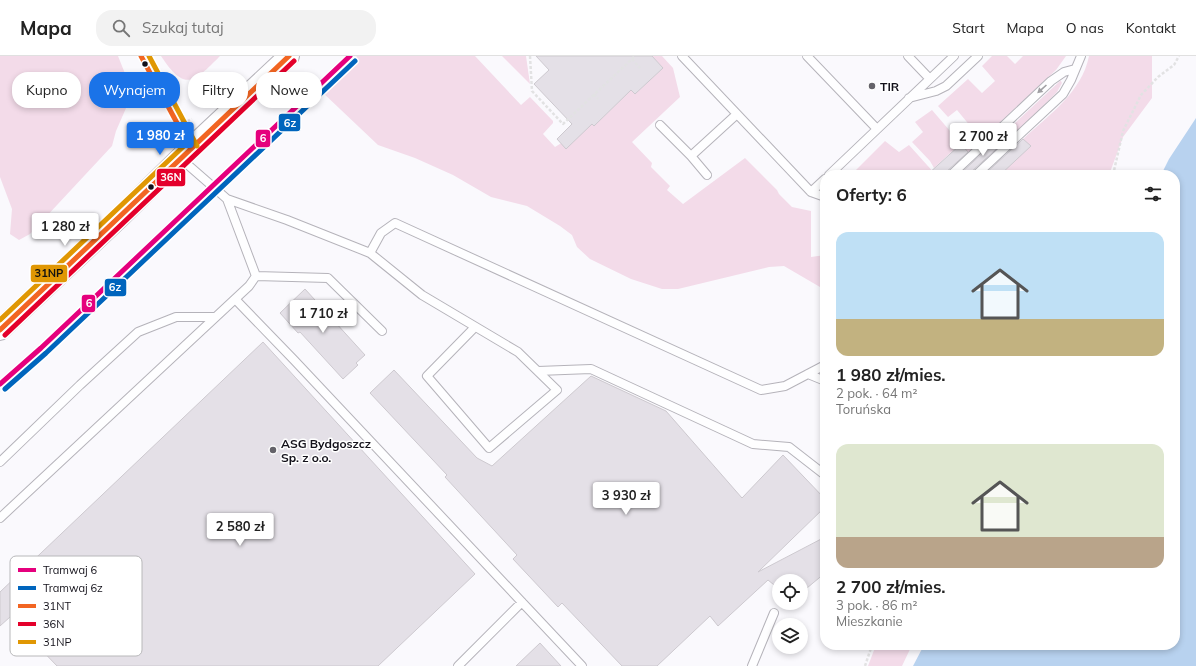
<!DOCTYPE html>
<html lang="pl">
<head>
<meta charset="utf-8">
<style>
	:root { --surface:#fff; --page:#f2f2f2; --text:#222; --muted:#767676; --line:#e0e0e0; --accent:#1a73e8 }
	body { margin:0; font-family:Mulish,sans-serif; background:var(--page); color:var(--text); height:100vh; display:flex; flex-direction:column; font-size:15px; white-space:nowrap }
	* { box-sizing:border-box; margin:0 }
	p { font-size:13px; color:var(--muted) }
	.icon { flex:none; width:22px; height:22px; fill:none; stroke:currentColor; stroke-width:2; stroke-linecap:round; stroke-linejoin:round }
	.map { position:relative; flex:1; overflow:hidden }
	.side { position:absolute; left:820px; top:114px; width:360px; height:480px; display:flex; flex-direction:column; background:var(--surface); border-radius:16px; box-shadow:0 2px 6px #0003 }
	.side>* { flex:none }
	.banner { position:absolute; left:12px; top:16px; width:380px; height:36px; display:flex; gap:8px }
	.controls { position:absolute; left:772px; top:518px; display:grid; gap:8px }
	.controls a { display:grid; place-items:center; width:36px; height:36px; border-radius:50%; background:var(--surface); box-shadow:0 2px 6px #0003; font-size:20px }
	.price { position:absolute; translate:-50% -34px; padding:0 9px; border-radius:4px; background:#fff; color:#222; font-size:13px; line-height:26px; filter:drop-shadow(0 1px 2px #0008) }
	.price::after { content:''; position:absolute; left:50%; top:24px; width:12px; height:9px; margin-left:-6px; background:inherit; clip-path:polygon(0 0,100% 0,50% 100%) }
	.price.active { background:var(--accent); color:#fff }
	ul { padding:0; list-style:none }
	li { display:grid; align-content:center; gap:8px; height:212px; padding:0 16px }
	li span { display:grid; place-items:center; height:124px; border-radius:12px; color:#555 }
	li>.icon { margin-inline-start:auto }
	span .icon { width:72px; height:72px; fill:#fffc; stroke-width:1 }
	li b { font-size:17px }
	h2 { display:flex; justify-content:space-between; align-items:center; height:48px; padding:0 16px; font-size:17px }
	.pill { padding:0 14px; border-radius:16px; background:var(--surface); box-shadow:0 2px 6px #0003; font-size:14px; line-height:36px }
	.pill.active { background:var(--accent); color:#fff }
	header { display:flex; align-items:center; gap:24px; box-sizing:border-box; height:56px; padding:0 20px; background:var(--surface); border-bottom:1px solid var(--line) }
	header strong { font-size:19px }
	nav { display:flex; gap:22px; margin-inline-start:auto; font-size:14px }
	.search { width:280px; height:36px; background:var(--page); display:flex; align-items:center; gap:10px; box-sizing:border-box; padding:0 14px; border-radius:16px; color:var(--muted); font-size:15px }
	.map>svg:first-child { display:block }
	.green { fill:#f3dbe9 }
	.water { fill:#b8d2ef }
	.building { fill:#e4e0e7; stroke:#cdc9cf }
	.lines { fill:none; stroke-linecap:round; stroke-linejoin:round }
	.service-casing { stroke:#b5b3ba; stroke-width:10 }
	.tertiary-casing { stroke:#b5b3ba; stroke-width:22 }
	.path { stroke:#e2e2e3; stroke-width:2.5; stroke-dasharray:3 2; stroke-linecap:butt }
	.service { stroke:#fefeff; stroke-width:8 }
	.tertiary { stroke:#fefeff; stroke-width:20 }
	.bus-1-casing { stroke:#fff; stroke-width:8 }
	.bus-2-casing { stroke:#fff; stroke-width:8 }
	.bus-3-casing { stroke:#fff; stroke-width:8 }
	.bus-1 { stroke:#f26522; stroke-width:5 }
	.bus-2 { stroke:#e4002b; stroke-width:5 }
	.bus-3 { stroke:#e09703; stroke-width:5 }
	.tram-1-casing { stroke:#fff; stroke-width:8 }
	.tram-2-casing { stroke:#fff; stroke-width:8 }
	.tram-1 { stroke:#e5007d; stroke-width:5 }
	.tram-2 { stroke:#0065bd; stroke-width:5 }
	.oneway { fill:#a09fa3 }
	.bus-dot { fill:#13111a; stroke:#fff; stroke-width:1.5 }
	.poi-dot { fill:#646269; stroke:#fff; stroke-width:1.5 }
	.labels { text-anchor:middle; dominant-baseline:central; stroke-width:3; stroke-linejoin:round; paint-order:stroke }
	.poi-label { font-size:12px; font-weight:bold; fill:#13111a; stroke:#fff; text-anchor:start }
	.key { fill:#fff; stroke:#b8b8ba; stroke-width:1 }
	.key-label { font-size:11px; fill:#13111a }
	.line-badge { stroke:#fff; stroke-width:1.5 }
	.badge-label { font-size:11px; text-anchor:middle; font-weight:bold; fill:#fff }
	.pale-badge-label { font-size:11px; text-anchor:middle; font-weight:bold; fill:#111 }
</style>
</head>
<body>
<header>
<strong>Mapa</strong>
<div class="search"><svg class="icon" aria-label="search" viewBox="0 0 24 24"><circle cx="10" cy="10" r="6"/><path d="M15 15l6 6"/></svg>Szukaj tutaj</div>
<nav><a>Start</a><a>Mapa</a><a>O nas</a><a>Kontakt</a></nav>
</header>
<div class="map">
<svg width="1196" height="610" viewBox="0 0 1196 610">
	<rect width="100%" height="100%" fill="#faf9fd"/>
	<path class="green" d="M 0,0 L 118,0 L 126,20 L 130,43 L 116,75 L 112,90 L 30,178 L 19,184 L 10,178 L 12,153 L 0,121 Z
		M 161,0 L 220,0 C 215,5 199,22 193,23 C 179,28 168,10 161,0 Z
		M 357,0 L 475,0 L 521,49 L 530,41 L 553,65 L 553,67 L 543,78 L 555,91 L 592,68 L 594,70 L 631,34 L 635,38 L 663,12 L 652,0 L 641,11 L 644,0 L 662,0 L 673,12 L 680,41 L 632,86 L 652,107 L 651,111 L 670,130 L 667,134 L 683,148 L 745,102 L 777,134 L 779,138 L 792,151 L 811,155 L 811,201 L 825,199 L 825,230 L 820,231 L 784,210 L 769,211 L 678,233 L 662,233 L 631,223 L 590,203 L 577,191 L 572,179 L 560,170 L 527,150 L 491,141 L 453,119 L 415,102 L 378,89 L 321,35 Z
		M 502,0 L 526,0 L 530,28 Z
		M 992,0 L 1007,0 L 1015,8 L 1023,0 L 1066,0 L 1056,14 L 996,70 L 995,74 L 969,98 L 960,88 L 934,112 L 930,105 L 912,86 L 923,76 L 915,66 L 932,54 L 956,82 L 959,79 L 968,88 L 970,87 L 963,78 L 971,71 L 957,54 L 948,61 L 938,50 L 968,23 L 982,37 L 995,25 L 982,10 Z
		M 1089,0 L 1152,0 L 1152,42 L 1123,81 L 1109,119 L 1000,119 L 1030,90 L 1023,83 C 1049,59 1082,36 1089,0 Z
		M 1060,25 L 1061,25 L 1062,27 L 1057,36 L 1007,87 L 1001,80 Z
		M 885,85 L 899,96 L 909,89 L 936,119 L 851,119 Z
		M 876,589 L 912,589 L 902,610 L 868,610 Z"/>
	<path class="water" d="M 1196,62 L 1196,610 L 913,610 L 924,589 L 1175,589 L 1175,119 L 1161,119 L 1169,103 Z"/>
	<path class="building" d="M 536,0 L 652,0 L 663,12 L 635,38 L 631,34 L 594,70 L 592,68 L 566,93 L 557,83 L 572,68 L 534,28 L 549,14 Z
		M 1001,80 L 1005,85 L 972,115 L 971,119 L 959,119 Z
		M 1023,83 L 1031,90 L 1000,119 L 984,119 Z
		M 961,88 L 968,96 L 947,115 L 946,119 L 927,119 Z
		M 305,233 L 365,299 L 356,307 L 358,309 L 343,323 L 300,276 L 298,277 L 280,257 Z
		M 263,286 L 475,518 L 378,610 L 57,610 L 10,561 L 0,570 L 0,536 Z
		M 394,314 L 477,402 L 492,410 L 591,320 L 666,355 L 742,442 L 783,399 L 825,443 L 825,451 L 758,516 L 825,481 L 825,517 L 801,537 L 801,525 L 779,525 L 779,533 L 768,524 L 718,570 L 710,560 L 657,610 L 622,610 L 562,547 L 558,551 L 513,503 L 517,499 L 445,421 L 447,419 L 370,337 Z
		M 540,587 L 561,610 L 516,610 Z"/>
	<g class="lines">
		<g class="service-casing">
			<path id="service" d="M 682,0 L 811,136 L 825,123
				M 807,0 L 877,73
				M 908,0 L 929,22
				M 909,42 L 936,35 L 946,30 L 978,0
				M 660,69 L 691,100
				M 707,119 L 691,100 L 737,58
				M 829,119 L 954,0
				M 951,119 L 1051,25 L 1064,16 L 1075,13
				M 976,119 L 1063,38 L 1071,24 L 1081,0
				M 811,136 L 825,141
				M 227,143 L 287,164 L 370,197 L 422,239 L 518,296 L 557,334 L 489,392 L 427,320 L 475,271
				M 370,197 L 381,177 L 395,167 L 761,334 L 785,330 L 825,309
				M 256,220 L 328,222 L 382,275
				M 235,243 L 294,304 L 582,610
				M 538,315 L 591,313 L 753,388 L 789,391 L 825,419
				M 808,318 L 825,325
				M 0,406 L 80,329 L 138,276 L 176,261 L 215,261
				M 0,462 L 249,230 L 256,220 L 227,143 L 180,102
				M 458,610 L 522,546
				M 752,610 L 774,557"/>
		</g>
		<g class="tertiary-casing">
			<path id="tertiary" d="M 0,274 L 120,161 L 180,102 L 289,0"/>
		</g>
		<path class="path" d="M 530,0 L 532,35 L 563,68 L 635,0
			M 632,3 L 640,12
			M 594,38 L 598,43
			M 178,69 L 192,63
			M 1113,119 L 1123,75 L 1141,39 L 1158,21 L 1174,9 L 1179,0
			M 865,610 L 872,589"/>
		<use href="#service" class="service"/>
		<use href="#tertiary" class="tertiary"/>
		<g class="bus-1-casing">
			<path id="bus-1" d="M 141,0 L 191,93
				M 0,274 L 289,0"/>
		</g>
		<g class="bus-2-casing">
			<path id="bus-2" d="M 5,279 L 294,5"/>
		</g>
		<g class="bus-3-casing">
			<path id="bus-3" d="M 149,0 L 197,90
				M 0,264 L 186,88"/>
		</g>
		<use href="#bus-1" class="bus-1"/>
		<use href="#bus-2" class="bus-2"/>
		<use href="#bus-3" class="bus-3"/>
		<g class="tram-1-casing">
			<path id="tram-1" d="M 0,328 L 41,292 L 350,0"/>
		</g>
		<g class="tram-2-casing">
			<path id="tram-2" d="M 5,333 L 46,297 L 355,5"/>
		</g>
		<use href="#tram-1" class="tram-1"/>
		<use href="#tram-2" class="tram-2"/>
	</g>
	<defs><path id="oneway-solid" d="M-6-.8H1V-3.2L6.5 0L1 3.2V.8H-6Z"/></defs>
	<use class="oneway" href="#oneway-solid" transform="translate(1042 33) rotate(138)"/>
	<g class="bus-dot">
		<circle cx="145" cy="8" r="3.5"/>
		<circle cx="151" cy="131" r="3.5"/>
	</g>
	<g class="poi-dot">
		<circle cx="872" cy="30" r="4"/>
		<circle cx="273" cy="394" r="4"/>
	</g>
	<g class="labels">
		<g class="poi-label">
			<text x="880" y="30">TIR</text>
			<text x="281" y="387">ASG Bydgoszcz<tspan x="281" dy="14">Sp. z o.o.</tspan></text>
		</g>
	</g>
	<rect x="10" y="500" width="132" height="100" rx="6" class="key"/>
	<rect x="18" y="512" width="18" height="4" fill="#e5007d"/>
	<rect x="18" y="530" width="18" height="4" fill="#0065bd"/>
	<rect x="18" y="548" width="18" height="4" fill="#f26522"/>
	<rect x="18" y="566" width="18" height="4" fill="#e4002b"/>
	<rect x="18" y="584" width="18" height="4" fill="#e09703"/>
	<g class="key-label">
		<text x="43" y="518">Tramwaj 6</text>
		<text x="43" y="536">Tramwaj 6z</text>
		<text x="43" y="554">31NT</text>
		<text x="43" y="572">36N</text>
		<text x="43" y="590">31NP</text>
	</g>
	<g class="line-badge">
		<rect x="278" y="57" width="23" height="19" rx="4" fill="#0065bd"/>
		<rect x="255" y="73" width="16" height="19" rx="4" fill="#e5007d"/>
		<rect x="156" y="112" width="30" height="19" rx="4" fill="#e4002b"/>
		<rect x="30" y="208" width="38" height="19" rx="4" fill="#e09703"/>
		<rect x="104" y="222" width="23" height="19" rx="4" fill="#0065bd"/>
		<rect x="81" y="238" width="15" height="19" rx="4" fill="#e5007d"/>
	</g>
	<g class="badge-label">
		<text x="290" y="71">6z</text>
		<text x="263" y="86">6</text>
		<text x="171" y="125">36N</text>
		<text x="115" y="235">6z</text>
		<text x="89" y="251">6</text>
	</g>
	<g class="pale-badge-label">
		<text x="49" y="221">31NP</text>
	</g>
</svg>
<div class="controls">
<a><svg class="icon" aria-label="locate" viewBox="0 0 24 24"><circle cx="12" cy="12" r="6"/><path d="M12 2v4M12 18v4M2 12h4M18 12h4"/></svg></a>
<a><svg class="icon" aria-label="layers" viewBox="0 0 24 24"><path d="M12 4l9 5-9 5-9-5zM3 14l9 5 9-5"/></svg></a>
</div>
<b class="price active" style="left:160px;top:100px">1 980 zł</b>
<b class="price" style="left:983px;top:101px">2 700 zł</b>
<b class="price" style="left:65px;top:191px">1 280 zł</b>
<b class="price" style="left:323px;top:278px">1 710 zł</b>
<b class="price" style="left:626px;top:460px">3 930 zł</b>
<b class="price" style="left:240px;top:491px">2 580 zł</b>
<div class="banner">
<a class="pill">Kupno</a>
<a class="pill active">Wynajem</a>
<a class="pill">Filtry</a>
<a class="pill">Nowe</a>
</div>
<section class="side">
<h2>Oferty: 6<svg class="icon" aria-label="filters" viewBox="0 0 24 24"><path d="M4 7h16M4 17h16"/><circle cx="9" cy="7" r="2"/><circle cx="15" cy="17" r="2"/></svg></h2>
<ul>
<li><span style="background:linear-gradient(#bfe0f5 70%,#c2b280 0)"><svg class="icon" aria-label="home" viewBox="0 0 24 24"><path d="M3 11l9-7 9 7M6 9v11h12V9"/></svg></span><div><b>1 980 zł/mies.</b><p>2 pok. · 64 m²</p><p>Toruńska</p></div></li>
<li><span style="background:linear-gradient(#dfe7d0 75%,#b9a48a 0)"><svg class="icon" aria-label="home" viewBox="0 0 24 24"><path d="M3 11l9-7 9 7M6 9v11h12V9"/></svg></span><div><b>2 700 zł/mies.</b><p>3 pok. · 86 m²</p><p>Mieszkanie</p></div></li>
</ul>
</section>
</div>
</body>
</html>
